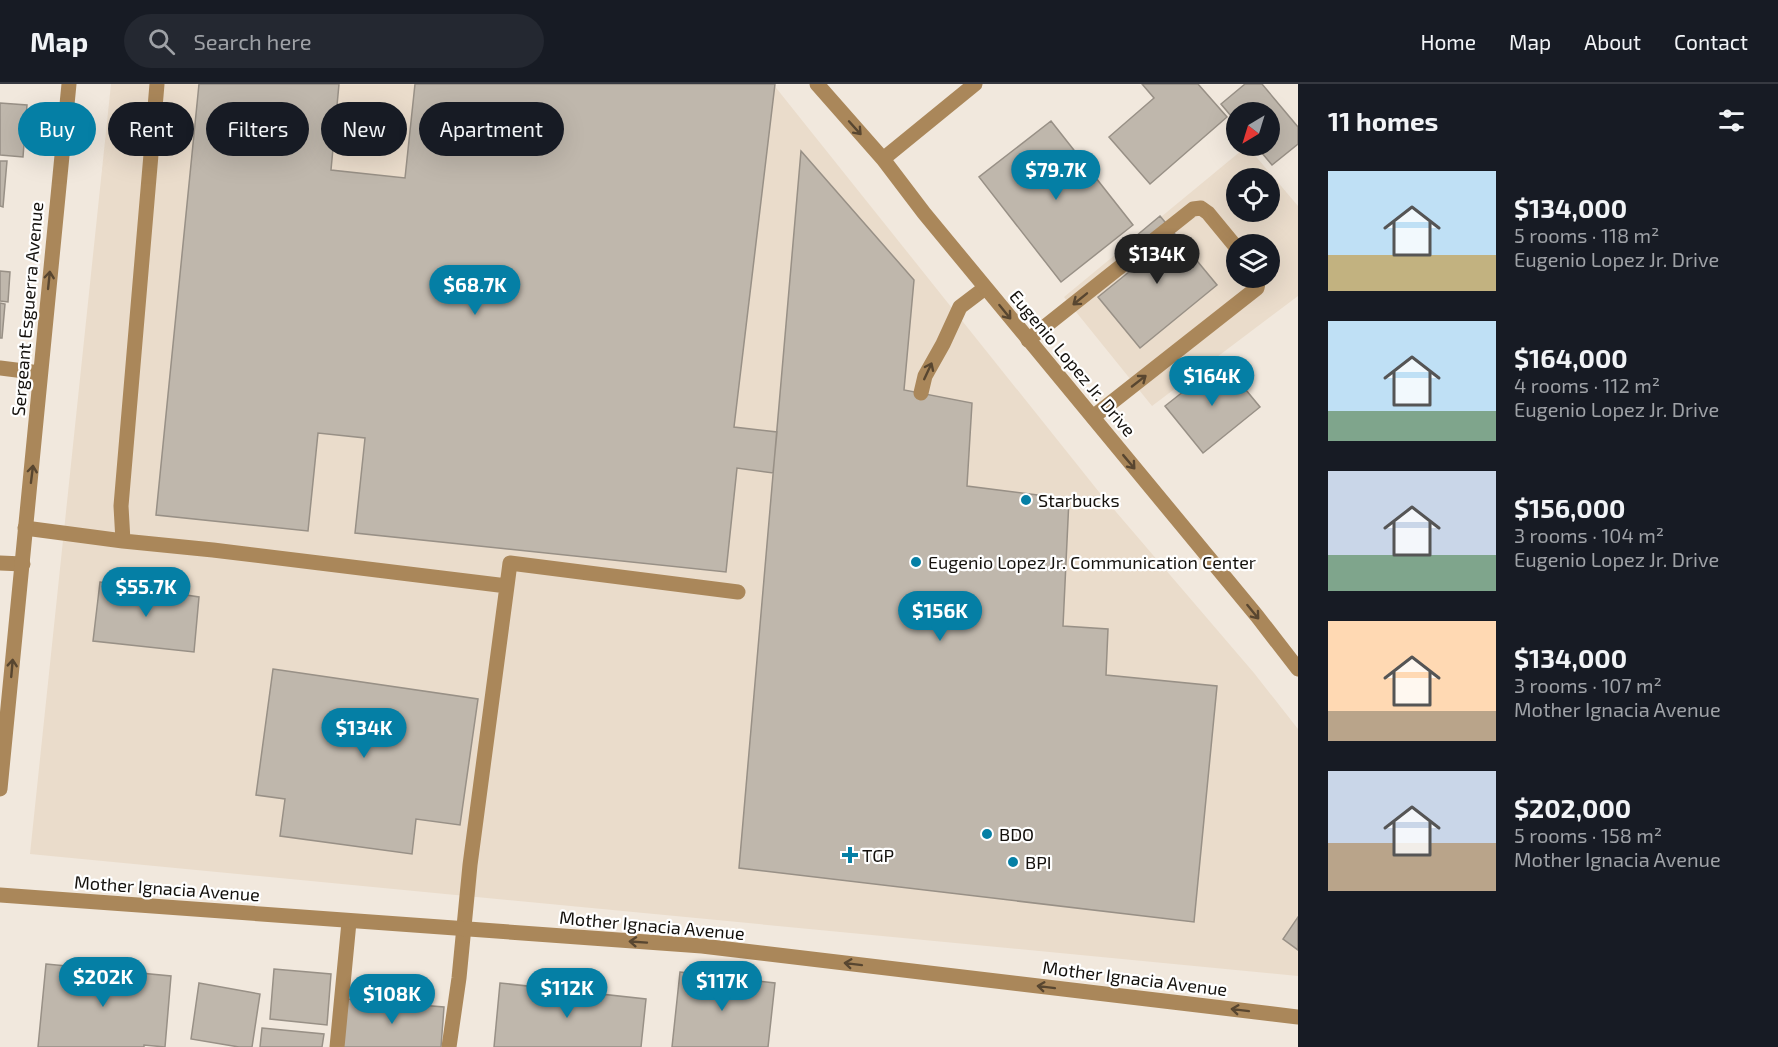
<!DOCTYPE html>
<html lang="en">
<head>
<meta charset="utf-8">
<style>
	:root { --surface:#171b24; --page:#242831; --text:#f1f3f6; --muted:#9ea1a6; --line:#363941; --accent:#057fa5 }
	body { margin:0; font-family:"Exo 2",sans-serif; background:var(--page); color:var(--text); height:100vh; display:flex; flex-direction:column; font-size:22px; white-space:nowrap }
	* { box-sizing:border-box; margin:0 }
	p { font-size:20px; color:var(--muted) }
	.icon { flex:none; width:33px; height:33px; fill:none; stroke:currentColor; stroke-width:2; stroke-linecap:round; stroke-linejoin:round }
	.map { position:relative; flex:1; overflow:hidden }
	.sheet { display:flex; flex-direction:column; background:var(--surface); width:480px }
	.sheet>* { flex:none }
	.banner { position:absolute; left:18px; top:18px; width:570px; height:54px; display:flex; gap:12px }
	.needle { width:39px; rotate:218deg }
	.controls { position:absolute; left:1226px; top:18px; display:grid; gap:12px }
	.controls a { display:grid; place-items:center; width:54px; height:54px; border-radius:50%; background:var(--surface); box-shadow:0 6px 24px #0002; font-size:30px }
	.price { position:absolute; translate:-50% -51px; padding:0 14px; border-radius:21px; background:var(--accent); color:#fff; font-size:20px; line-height:39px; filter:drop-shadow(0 2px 3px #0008) }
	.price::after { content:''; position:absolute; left:50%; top:36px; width:18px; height:14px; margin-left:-9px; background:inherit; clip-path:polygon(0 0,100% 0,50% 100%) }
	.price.current { background:#222; color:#fff }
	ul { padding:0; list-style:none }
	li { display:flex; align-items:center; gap:18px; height:150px; padding:0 30px }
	li span { display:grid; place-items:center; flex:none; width:168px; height:120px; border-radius:0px; color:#555 }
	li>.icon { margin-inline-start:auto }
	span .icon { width:72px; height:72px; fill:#fffc; stroke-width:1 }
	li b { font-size:26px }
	h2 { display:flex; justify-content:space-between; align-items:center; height:72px; padding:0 30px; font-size:26px }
	.pill { padding:0 21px; border-radius:27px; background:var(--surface); box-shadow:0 6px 24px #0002; font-size:21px; line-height:54px }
	.pill.current { background:var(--accent); color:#fff }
	header { display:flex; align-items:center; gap:36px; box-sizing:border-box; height:84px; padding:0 30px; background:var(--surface); border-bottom:2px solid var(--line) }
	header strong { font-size:28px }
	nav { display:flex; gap:33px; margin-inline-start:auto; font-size:21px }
	.search { width:420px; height:54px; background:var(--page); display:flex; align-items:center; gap:15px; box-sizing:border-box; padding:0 21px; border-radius:33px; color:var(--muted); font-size:22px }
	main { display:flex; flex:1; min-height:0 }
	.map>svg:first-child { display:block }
	.built { fill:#eadccb; fill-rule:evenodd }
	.building { fill:#bfb7ac; stroke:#989086; stroke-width:1.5 }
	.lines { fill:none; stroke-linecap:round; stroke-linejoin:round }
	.service { stroke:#aa875a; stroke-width:15 }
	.tertiary { stroke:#aa875a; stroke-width:15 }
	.oneway { stroke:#584630 }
	.poi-dot { fill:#057fa5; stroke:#fff; stroke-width:2 }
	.labels { text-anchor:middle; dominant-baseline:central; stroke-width:4.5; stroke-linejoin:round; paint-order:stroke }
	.street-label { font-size:18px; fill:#14110d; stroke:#fff }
	.poi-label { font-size:18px; fill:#14110d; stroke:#fff; text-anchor:start }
</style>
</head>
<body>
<header>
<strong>Map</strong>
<div class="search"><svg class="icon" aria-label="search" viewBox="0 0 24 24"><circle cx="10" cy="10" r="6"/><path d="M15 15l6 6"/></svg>Search here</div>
<nav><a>Home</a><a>Map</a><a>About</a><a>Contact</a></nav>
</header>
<main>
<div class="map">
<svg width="1298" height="963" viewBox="0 0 1298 963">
	<rect width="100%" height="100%" fill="#f1e8dd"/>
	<path class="built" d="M 111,0 L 773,0 L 1099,408 L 1254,589 L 1298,645 L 1298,892 L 30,770 Z
		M 1247,62 L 1298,122 L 1298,212 L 1152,322 L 1064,213 ZM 1236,94 L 1269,94 L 1269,128 L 1236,128 ZM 1236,160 L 1269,160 L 1269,194 L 1236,194 Z"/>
	<path class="building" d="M 199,0 L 339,0 L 331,86 L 405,94 L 415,0 L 775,0 L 734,343 L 777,348 L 773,389 L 737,384 L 726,488 L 355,449 L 365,354 L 318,349 L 308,447 L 156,431 Z
		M 1142,0 L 1198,0 L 1227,33 L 1150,100 L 1109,53 L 1154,14 Z
		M 1245,0 L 1262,0 L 1298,43 L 1298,60 L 1272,81 L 1256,62 L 1269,62 L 1269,28 L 1236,28 L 1236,38 L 1221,20 Z
		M 0,19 L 27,21 L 23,73 L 0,71 Z
		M 1051,37 L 1133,141 L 1061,198 L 979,93 Z
		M 801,67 L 914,196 L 904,306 L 972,319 L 967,402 L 1069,415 L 1063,542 L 1108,545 L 1106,591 L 1217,602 L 1194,838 L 739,784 Z
		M 0,77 L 7,77 L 3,123 L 0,122 Z
		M 1160,132 L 1217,201 L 1140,264 L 1098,213 L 1145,175 L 1130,157 Z
		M 0,187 L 10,188 L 8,218 L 0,217 Z
		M 0,219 L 5,220 L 2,254 L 0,254 Z
		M 1222,277 L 1260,323 L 1203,369 L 1165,322 Z
		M 100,498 L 199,513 L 194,568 L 93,557 Z
		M 273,585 L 478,615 L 460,741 L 416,735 L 412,770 L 280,752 L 285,715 L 256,711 Z
		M 1298,833 L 1298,866 L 1283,855 Z
		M 46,880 L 171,892 L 165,963 L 144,961 L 144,963 L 38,963 Z
		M 274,885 L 331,890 L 327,941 L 270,935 Z
		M 680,888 L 775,899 L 768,963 L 672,963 Z
		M 199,899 L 260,910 L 252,963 L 239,963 L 191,955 Z
		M 500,899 L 646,915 L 641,963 L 494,963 Z
		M 347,915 L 444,923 L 441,963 L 343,963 Z
		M 262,944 L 324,950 L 322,963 L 260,963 Z"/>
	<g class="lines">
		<path class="service" d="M 157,0 L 121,422 L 123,457 L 213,466 L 507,502 L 510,479 L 738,508
			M 1028,256 L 1193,125 L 1201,124 L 1208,129 L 1236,163
			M 0,284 L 40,289
			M 921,309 L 925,292 L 943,260 L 960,223 L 985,204
			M 1093,333 L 1257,204 L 1259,194
			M 25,444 L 123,457
			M 0,479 L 23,480
			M 337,963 L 349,838
			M 449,963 L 459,894 L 470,781 L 507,502"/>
		<path class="tertiary" d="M 817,0 L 883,75 L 924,129 L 1257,532 L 1298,585
			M 883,75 L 975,0
			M 0,705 L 69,0
			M 0,811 L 702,862 L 1298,933"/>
	</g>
	<defs><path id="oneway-shaft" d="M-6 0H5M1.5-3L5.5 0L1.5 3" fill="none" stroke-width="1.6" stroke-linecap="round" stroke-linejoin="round" transform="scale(1.5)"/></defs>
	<g class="oneway">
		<use href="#oneway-shaft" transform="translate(855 44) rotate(48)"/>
		<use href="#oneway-shaft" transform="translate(49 196) rotate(-84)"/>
		<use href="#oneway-shaft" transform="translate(1080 215) rotate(141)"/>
		<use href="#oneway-shaft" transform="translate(1005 228) rotate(51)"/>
		<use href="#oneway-shaft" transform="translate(928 287) rotate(-65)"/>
		<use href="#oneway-shaft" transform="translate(1139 297) rotate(-38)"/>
		<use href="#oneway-shaft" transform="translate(1129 378) rotate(50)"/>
		<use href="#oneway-shaft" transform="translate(32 390) rotate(-83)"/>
		<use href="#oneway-shaft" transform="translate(1253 528) rotate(51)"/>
		<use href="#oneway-shaft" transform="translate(12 584) rotate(-85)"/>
		<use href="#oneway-shaft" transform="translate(638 858) rotate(-176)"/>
		<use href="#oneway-shaft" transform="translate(853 880) rotate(-173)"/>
		<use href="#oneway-shaft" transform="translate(1046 903) rotate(-173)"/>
		<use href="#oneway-shaft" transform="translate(1240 926) rotate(-173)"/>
	</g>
	<g class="poi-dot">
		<circle cx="1026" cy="416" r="6"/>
		<circle cx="916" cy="478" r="6"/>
		<circle cx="987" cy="750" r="6"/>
		<path d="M847 762h6v6h6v6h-6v6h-6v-6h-6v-6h6z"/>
		<circle cx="1013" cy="778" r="6"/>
	</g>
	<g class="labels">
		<g class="street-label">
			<text transform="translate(27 225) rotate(-85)">Sergeant Esguerra Avenue</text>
			<text transform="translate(1073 279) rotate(50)">Eugenio Lopez Jr. Drive</text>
			<text transform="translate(167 804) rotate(4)">Mother Ignacia Avenue</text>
			<text transform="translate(652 841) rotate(5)">Mother Ignacia Avenue</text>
			<text transform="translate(1135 894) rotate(7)">Mother Ignacia Avenue</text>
		</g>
		<g class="poi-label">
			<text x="1038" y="416">Starbucks</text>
			<text x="928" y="478">Eugenio Lopez Jr. Communication Center</text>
			<text x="999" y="750">BDO</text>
			<text x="862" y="771">TGP</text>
			<text x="1025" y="778">BPI</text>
		</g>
	</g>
</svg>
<div class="controls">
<a><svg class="needle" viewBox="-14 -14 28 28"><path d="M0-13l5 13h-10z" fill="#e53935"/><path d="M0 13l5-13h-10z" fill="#9ea1a6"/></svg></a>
<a><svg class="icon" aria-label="locate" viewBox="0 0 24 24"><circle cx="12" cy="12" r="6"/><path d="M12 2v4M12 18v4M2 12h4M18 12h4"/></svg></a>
<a><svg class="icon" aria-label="layers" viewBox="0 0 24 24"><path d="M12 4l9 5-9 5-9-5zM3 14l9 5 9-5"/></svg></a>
</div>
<b class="price" style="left:1056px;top:117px">$79.7K</b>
<b class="price current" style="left:1157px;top:201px">$134K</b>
<b class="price" style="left:475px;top:232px">$68.7K</b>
<b class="price" style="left:1212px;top:323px">$164K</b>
<b class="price" style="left:146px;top:534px">$55.7K</b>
<b class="price" style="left:940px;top:558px">$156K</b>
<b class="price" style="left:364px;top:675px">$134K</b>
<b class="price" style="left:103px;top:924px">$202K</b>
<b class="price" style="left:722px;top:928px">$117K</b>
<b class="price" style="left:567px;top:935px">$112K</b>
<b class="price" style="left:392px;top:941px">$108K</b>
<div class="banner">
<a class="pill current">Buy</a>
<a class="pill">Rent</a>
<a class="pill">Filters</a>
<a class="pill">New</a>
<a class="pill">Apartment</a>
</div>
</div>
<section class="sheet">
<h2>11 homes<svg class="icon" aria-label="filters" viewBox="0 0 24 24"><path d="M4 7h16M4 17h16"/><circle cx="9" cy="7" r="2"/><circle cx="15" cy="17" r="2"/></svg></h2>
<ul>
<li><span style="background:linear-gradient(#bfe0f5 70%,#c2b280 0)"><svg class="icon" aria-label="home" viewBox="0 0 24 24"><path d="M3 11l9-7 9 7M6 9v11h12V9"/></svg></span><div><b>$134,000</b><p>5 rooms · 118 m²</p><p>Eugenio Lopez Jr. Drive</p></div></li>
<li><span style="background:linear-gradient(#bfe0f5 75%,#7fa58c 0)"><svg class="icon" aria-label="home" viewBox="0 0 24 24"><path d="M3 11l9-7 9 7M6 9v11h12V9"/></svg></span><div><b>$164,000</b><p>4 rooms · 112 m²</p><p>Eugenio Lopez Jr. Drive</p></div></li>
<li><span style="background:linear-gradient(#c9d6e8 70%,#7fa58c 0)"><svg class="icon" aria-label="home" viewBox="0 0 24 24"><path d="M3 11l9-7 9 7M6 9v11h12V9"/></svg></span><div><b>$156,000</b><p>3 rooms · 104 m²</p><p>Eugenio Lopez Jr. Drive</p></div></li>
<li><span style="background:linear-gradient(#ffd9b3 75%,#b9a48a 0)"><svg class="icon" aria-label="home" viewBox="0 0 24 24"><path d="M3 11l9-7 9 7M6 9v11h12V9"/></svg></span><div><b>$134,000</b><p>3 rooms · 107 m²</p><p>Mother Ignacia Avenue</p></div></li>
<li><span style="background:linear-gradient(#c9d6e8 60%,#b9a48a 0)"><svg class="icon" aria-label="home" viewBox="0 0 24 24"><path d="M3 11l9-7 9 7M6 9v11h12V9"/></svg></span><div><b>$202,000</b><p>5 rooms · 158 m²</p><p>Mother Ignacia Avenue</p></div></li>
</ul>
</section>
</main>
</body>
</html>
